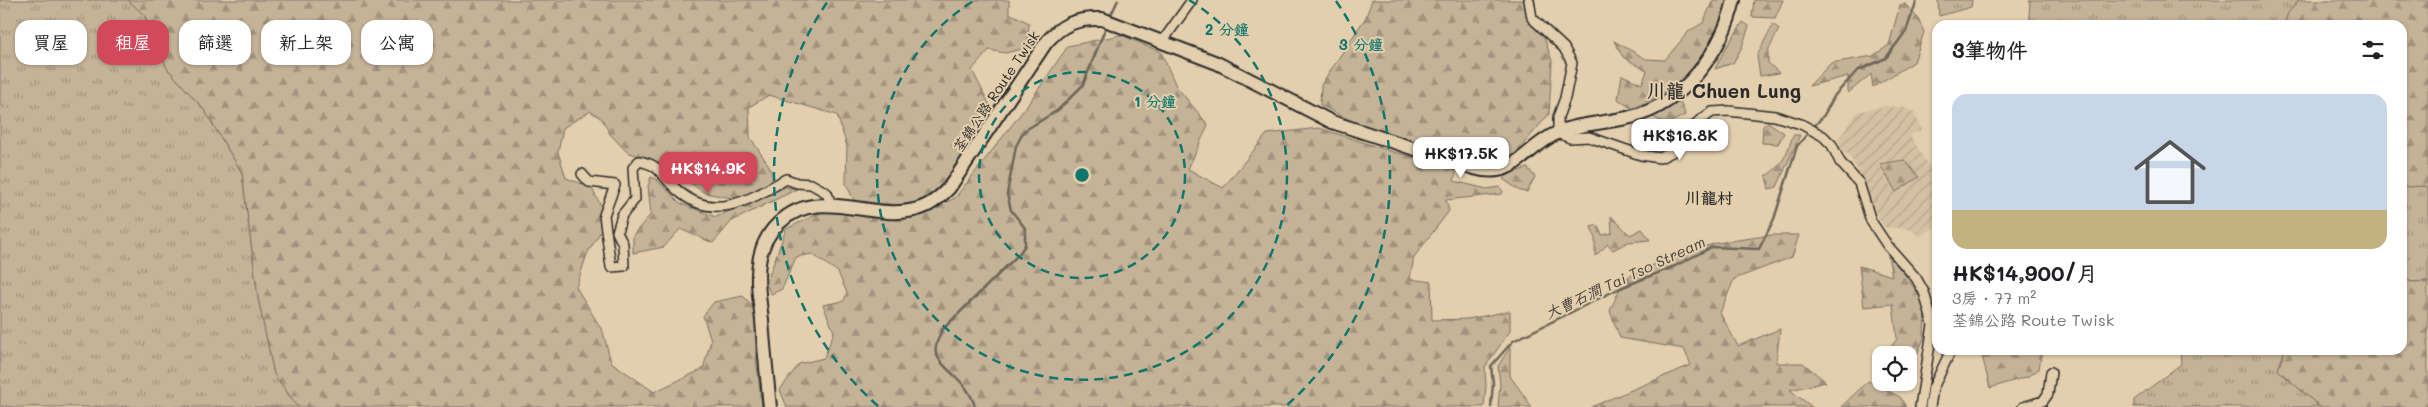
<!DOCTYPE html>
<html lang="zh-TW">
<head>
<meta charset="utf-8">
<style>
	:root { --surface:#fff; --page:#f2f2f2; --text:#202124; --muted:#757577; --accent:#d1495b }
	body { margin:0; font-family:Mali,"LXGW WenKai TC",sans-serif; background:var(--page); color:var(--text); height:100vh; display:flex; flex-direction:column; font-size:19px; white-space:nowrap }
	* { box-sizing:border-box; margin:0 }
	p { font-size:16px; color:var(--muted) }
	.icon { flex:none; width:28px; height:28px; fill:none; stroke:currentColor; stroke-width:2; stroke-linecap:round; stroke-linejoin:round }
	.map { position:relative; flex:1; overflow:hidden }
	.drawer { position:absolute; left:1932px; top:20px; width:475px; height:335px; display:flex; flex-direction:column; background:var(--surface); border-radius:15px; box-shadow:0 1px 4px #0004 }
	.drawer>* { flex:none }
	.hud { position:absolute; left:15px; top:20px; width:475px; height:45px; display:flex; gap:10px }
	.controls { position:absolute; left:1872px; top:346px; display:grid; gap:10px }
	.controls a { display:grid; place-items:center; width:45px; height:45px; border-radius:10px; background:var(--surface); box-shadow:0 1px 4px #0004; font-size:25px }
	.price { position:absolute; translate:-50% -42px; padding:0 11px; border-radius:10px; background:#fff; color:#222; font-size:16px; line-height:32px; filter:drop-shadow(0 1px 2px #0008) }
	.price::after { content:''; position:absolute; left:50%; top:30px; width:15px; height:11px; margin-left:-8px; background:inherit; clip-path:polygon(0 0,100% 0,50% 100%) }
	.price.selected { background:var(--accent); color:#fff }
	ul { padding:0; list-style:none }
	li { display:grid; align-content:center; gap:10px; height:265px; padding:0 20px }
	li span { display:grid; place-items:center; height:155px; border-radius:15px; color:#555 }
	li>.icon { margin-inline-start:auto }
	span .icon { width:90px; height:90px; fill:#fffc; stroke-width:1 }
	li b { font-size:21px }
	h2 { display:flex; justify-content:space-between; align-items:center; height:60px; padding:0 20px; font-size:21px }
	.chip { padding:0 18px; border-radius:15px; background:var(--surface); box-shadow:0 1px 4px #0004; font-size:18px; line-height:45px }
	.chip.selected { background:var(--accent); color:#fff }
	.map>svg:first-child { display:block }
	.industrial { fill:url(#industrial-furrows) }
	.grass { fill:url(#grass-tufts); stroke:#786f62 }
	.forest { fill:url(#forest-firs); stroke:#786f62 }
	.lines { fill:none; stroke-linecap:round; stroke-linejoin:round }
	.stream { stroke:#6e665a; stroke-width:2.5 }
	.street-casing { stroke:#2b2b2b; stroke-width:12 }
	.secondary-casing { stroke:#2b2b2b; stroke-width:16 }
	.street { stroke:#e3cead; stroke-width:9 }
	.secondary { stroke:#e3cead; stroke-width:12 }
	.ring { fill:none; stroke:#0f766e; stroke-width:2.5; stroke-dasharray:9 6 }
	.labels { text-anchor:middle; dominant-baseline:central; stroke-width:4; stroke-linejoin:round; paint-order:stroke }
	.street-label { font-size:14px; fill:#2b2b2b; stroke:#e3cead }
	.water-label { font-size:15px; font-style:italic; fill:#413f3b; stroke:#e3cead }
	.quarter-label { font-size:16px; font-weight:bold; fill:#2b2b2b; stroke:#e3cead }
	.district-label { font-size:19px; font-weight:bold; fill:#2b2b2b; stroke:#e3cead }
	.centre { fill:#0f766e; stroke:#e3cead; stroke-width:2.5 }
	.ring-label { font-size:15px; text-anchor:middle; font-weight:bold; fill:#0f766e; stroke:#e3cead; stroke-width:4; stroke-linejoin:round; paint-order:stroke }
</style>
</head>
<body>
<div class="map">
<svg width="2428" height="407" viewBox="0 0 2428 407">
	<defs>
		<pattern id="industrial-furrows" width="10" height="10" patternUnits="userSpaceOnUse" patternTransform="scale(1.25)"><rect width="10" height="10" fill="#d4c0a2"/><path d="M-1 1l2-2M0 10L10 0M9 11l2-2" fill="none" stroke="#b6a58c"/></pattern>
		<pattern id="grass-tufts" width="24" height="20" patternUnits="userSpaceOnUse" patternTransform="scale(1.25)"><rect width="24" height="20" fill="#c5b398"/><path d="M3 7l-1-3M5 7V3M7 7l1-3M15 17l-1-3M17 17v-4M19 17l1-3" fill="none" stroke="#a0927c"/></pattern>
		<pattern id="forest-firs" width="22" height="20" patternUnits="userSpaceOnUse" patternTransform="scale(1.25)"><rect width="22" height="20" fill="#c5b398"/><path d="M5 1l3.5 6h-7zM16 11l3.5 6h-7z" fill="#a0927c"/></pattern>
	</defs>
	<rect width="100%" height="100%" fill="#e3cead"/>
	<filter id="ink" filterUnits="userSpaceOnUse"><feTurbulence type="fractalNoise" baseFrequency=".02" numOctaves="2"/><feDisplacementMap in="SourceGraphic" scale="10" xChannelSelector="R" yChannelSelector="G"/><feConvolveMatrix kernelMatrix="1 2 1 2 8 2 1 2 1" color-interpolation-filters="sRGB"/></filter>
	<g filter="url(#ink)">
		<path class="industrial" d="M 1885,106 L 1901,107 L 1913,111 L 1922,130 L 1910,135 L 1928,165 L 1936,164 L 1937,167 L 1937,226 L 1920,236 L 1908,229 L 1884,227 L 1867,197 L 1858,170 L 1849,155 L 1841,151 L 1838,139 L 1858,112 Z"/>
		<path class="grass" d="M 0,0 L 128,0 L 145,16 L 167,68 L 205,111 L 242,173 L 258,298 L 274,374 L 298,407 L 0,407 Z
			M 1938,0 L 1972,0 L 1971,7 L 1939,16 Z
			M 2030,0 L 2299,0 L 2288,13 L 2284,25 L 2033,25 L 2029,16 Z
			M 2426,186 L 2428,189 L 2428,281 L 2412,282 L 2403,279 L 2402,187 Z
			M 2180,350 L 2285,350 L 2278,370 L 2320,407 L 2134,407 L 2134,400 L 2181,364 Z"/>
		<path class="forest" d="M 128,0 L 1009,0 L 1009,13 L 1029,23 L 1027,48 L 1005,53 L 989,50 L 972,70 L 990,106 C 973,135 947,196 912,203 C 894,207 872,202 854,200 L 846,184 L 847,146 L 837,115 L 769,95 L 749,107 L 750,137 L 769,166 L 776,184 L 737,199 L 705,193 L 660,163 L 627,152 L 610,134 L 602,119 L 590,111 L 563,128 L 558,152 L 566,178 L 591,187 L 608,219 L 587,254 L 576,287 L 603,332 L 611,362 L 654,392 L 703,369 L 711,340 L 703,316 L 714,302 L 743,296 L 755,308 L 756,358 L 762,407 L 298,407 L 274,374 L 258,298 L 242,173 L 205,111 L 167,68 L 145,16 Z
			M 1372,0 L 1523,0 L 1538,19 L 1552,61 L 1549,114 L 1514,155 L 1479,160 L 1360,125 L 1320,105 L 1321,85 L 1366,17 Z
			M 1713,0 L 1728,0 C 1720,35 1697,71 1666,91 C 1656,98 1643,103 1632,109 L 1618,99 L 1622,75 L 1642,84 L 1647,71 L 1623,57 L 1614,41 L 1646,59 L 1665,60 L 1689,31 L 1703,23 Z
			M 1754,0 L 1783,0 L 1775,18 L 1752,17 Z
			M 2299,0 L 2428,0 L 2428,189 L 2425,186 L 2403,187 L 2402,25 L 2284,25 L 2288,13 Z
			M 1905,4 L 1917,17 L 1924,32 L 1914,62 L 1873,87 L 1871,74 L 1848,93 L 1848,76 L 1809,86 L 1831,63 L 1873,56 L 1889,45 L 1900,5 Z
			M 1743,22 L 1749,26 L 1742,47 L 1733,63 L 1715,69 L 1725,49 Z
			M 1773,24 L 1779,29 L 1768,51 L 1768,63 L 1779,73 L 1760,76 L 1757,56 Z
			M 1121,35 L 1161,52 L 1176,86 L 1208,125 L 1188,169 L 1223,188 L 1267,134 L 1319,128 L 1393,152 L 1457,168 L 1454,181 L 1487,189 L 1499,187 L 1503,191 L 1502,194 L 1446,200 L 1449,211 L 1414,257 L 1410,279 L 1431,282 L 1432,320 L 1468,319 L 1510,311 L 1510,331 L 1485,367 L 1486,386 L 1484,407 L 787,407 L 780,390 L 799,364 L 824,358 L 834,332 L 823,305 L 844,301 L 847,293 L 838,272 L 812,254 L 796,257 L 782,289 L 771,294 L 766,284 L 786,229 L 824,211 L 914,217 L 955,198 L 1026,107 L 1068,46 Z
			M 1676,101 L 1682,105 L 1685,115 L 1667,124 L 1653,117 Z
			M 1768,122 L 1784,133 L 1778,144 L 1762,143 L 1763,126 Z
			M 1793,135 L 1800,135 L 1777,187 L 1769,189 L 1766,176 C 1783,165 1787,154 1793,135 Z
			M 1904,160 L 1919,177 L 1896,192 L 1880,164 Z
			M 1528,168 L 1535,177 L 1527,192 L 1520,191 L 1503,179 L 1511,173 Z
			M 651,177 L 656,179 L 680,203 L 716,217 L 785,187 L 797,189 L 732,221 L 713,243 L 680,229 L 664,247 L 633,253 L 633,235 L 651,214 L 648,186 Z
			M 1611,216 L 1630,235 L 1642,229 L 1650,240 L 1628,242 L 1613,250 L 1608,244 L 1595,256 L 1595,237 L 1591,227 L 1597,225 L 1602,235 L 1612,233 Z
			M 1772,235 L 1799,235 L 1792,257 L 1734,279 L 1720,313 L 1738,346 L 1780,329 L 1776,363 L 1803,363 L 1826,382 L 1790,390 L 1812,407 L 1591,407 L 1691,365 L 1684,349 L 1620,338 L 1610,311 L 1624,279 L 1673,256 L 1717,243 Z
			M 1888,256 L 1903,272 L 1925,304 L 1924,338 L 1913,364 L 1909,367 L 1909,355 L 1885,355 L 1897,339 L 1893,304 L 1864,307 L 1859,266 L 1892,276 Z
			M 2403,279 L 2412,282 L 2428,281 L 2428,407 L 2320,407 L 2278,370 L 2285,350 L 2402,350 Z
			M 1510,347 L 1510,376 L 1532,407 L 1498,407 L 1500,384 L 1498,366 Z
			M 1987,350 L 2042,350 L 2039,369 L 2029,376 L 1990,388 L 1982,355 Z
			M 1868,381 L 1900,397 L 1906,407 L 1841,407 Z"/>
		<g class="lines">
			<path class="stream" d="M 1110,17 L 1118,0
				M 975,407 C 968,379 941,370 936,353 C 934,346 939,337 942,330 L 1019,254 L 1025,245 L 1025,228 L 1011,210 L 1007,194 L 1016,146 L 1024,131 L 1058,110 L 1083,85 L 1107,24
				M 1491,407 L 1493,383 L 1491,366 L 1513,341 L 1618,289 L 1675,266 L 1712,247 L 1759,249 L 1774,219 L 1797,146 L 1824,115 L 1835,95 L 1857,71 L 1886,58 L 1906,31 L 1917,0"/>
			<g class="street-casing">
				<path id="street" d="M 1529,0 L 1532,18 L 1564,48 L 1572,63 L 1565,98 L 1558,117 L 1558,133 L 1570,138 L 1589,137 L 1641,155 L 1660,158 L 1672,152 L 1699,121 L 1712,112 L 1728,111 L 1775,116 L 1801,124 L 1823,136 L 1832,145 L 1840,162 L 1859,183 L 1871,221 L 1887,245 L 1916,278 L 1924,292 L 1933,325 L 1920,407
					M 1162,42 L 1192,0
					M 582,174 L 589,182 L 615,185 L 604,215 L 611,267 L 624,266 L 623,244 L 617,232 L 622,215 L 635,199 L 633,168 L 639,161 C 659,165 658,171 672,185 C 709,224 747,202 786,179 L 797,183 L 811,184 L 827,193 L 831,205
					M 1930,407 L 1933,388 L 1951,350
					M 2023,407 L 2043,401 L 2048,394 L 2051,372"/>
			</g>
			<g class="secondary-casing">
				<path id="secondary" d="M 770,407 C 767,378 764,349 762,320 C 760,302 756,281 759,263 C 761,247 767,234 779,223 C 817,185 870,221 914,210 C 929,207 939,198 949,188 L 1045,44 C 1061,24 1077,18 1102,19 L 1217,63 L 1332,122 L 1474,168 C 1515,180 1524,148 1557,133 C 1580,123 1607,123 1631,117 C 1684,104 1722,51 1734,0"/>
			</g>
			<use href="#street" class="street"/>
			<use href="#secondary" class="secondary"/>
		</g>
	</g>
	<g class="ring">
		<circle cx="1082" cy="175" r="103"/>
		<path d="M1189 0A205 205 0 1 1 975 0"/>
		<path d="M878 406A308 308 0 0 1 828 1M1336 1A308 308 0 0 1 1286 406"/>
	</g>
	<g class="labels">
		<g class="street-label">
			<text transform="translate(996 91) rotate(-56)">荃錦公路 Route Twisk</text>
		</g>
		<g class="water-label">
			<text transform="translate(1625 277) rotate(-25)">大曹石澗 Tai Tso Stream</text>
		</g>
		<g class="quarter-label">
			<text x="1709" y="197">川龍村</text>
		</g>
		<g class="district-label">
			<text x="1724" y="90">川龍 Chuen Lung</text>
		</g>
	</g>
	<circle cx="1082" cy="175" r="8" class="centre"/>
	<g class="ring-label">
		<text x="1227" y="35">2 分鐘</text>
		<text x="1361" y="50">3 分鐘</text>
		<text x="1155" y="107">1 分鐘</text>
	</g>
</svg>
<div class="controls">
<a><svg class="icon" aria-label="locate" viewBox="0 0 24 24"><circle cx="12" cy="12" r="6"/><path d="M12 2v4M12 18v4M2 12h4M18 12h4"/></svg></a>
</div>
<b class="price" style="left:1680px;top:161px">HK$16.8K</b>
<b class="price" style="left:1461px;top:179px">HK$17.5K</b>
<b class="price selected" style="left:708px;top:194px">HK$14.9K</b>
<div class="hud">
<a class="chip">買屋</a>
<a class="chip selected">租屋</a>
<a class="chip">篩選</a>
<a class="chip">新上架</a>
<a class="chip">公寓</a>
</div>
<section class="drawer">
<h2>3筆物件<svg class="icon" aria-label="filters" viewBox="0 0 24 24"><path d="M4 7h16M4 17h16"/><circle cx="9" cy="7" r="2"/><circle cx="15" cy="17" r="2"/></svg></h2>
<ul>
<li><span style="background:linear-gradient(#c9d6e8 75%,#c2b280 0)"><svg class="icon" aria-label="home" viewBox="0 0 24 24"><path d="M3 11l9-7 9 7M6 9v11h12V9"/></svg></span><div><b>HK$14,900/月</b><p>3房 · 77 m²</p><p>荃錦公路 Route Twisk</p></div></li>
</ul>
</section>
</div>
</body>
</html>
